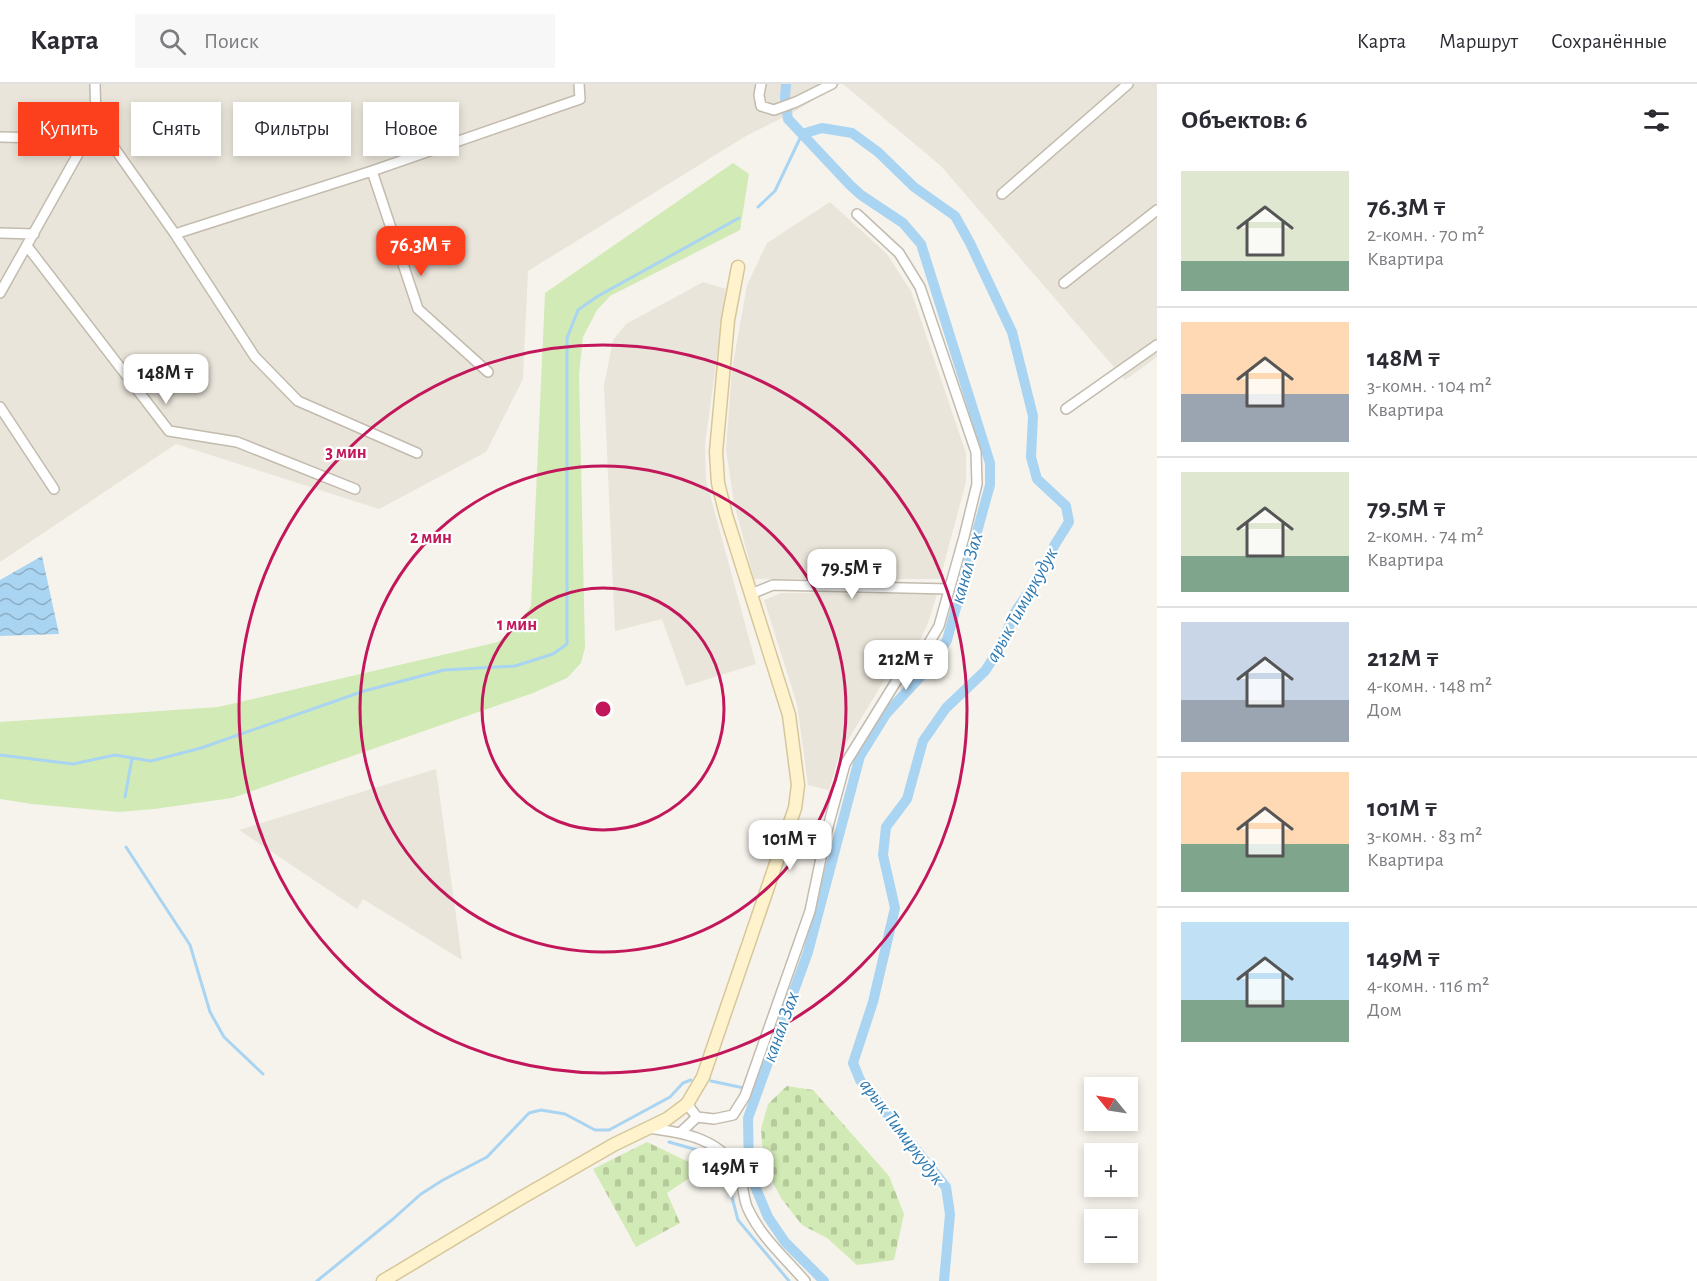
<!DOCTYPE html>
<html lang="ru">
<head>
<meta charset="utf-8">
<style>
	:root { --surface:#fff; --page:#f7f7f7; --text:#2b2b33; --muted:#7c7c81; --line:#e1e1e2; --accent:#fc3f1d }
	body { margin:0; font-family:"Alegreya Sans",sans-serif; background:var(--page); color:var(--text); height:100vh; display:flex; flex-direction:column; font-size:22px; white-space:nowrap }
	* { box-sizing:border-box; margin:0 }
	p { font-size:20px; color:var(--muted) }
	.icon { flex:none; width:33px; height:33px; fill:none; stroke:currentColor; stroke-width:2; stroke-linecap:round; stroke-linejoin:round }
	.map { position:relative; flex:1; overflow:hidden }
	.side { display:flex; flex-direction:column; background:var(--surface); width:540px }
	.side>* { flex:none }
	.hud { position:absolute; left:18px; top:18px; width:570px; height:54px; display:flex; gap:12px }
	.needle { width:39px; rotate:300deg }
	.tools { position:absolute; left:1084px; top:993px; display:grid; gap:12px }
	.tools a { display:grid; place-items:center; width:54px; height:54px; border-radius:0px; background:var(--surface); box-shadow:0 3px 9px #0003; font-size:30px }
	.price { position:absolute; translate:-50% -51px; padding:0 14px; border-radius:12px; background:#fff; color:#222; font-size:20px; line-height:39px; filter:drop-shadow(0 2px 3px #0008) }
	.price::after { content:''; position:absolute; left:50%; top:36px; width:18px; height:14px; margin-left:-9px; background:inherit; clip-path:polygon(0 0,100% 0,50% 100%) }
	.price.active { background:var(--accent); color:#fff }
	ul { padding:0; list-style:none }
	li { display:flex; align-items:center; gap:18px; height:150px; padding:0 24px }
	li+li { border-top:2px solid var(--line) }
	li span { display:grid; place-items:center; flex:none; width:168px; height:120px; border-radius:0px; color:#555 }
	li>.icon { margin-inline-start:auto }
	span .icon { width:72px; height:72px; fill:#fffc; stroke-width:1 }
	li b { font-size:26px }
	h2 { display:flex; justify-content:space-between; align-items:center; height:72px; padding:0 24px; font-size:26px }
	.chip { padding:0 21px; border-radius:0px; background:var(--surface); box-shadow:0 3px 9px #0003; font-size:21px; line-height:54px }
	.chip.active { background:var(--accent); color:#fff }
	header { display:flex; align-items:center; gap:36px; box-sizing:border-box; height:84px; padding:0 30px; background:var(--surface); border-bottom:2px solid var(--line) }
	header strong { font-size:28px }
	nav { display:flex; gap:33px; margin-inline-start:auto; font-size:21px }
	.search { width:420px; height:54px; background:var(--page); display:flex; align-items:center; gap:15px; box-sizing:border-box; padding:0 21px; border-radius:0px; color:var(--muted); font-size:22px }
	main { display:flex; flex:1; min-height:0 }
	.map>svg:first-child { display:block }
	.residential { fill:#eae5da }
	.grass { fill:#d2eab5 }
	.cemetery { fill:url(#cemetery-stones) }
	.water { fill:url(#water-waves) }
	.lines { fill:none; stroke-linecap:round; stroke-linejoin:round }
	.stream { stroke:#a9d4f2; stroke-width:3 }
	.canal { stroke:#a9d4f2; stroke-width:10 }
	.minor-casing { stroke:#c2bbae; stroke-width:12 }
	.secondary-casing { stroke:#d6c79b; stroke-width:15 }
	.minor { stroke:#fff; stroke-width:9 }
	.secondary { stroke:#fff3cd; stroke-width:12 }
	.ring { fill:none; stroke:#c2185b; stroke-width:3 }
	.labels { text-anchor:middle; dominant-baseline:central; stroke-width:4.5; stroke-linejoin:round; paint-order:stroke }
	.water-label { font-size:20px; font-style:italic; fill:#2e7ab2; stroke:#fff }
	.centre { fill:#c2185b; stroke:#fff; stroke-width:3 }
	.ring-label { font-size:18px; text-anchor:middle; font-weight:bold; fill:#c2185b; stroke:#fff; stroke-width:4.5; stroke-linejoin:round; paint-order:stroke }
</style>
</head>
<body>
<header>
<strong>Карта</strong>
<div class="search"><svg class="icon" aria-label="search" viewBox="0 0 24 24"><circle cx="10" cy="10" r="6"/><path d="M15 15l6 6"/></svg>Поиск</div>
<nav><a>Карта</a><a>Маршрут</a><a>Сохранённые</a></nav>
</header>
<main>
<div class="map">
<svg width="1157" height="1197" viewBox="0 0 1157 1197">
	<defs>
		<pattern id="cemetery-stones" width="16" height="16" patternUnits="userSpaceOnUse" patternTransform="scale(1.5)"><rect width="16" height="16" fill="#d2eab5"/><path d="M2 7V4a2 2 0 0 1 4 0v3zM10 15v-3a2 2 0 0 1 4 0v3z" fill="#b6ca9c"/></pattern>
		<pattern id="water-waves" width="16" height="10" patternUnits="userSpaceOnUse" patternTransform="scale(1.5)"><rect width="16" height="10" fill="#a9d4f2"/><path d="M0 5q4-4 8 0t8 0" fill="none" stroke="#8caec5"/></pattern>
	</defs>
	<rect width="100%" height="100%" fill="#f6f3ec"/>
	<path class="residential" d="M 0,0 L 840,0 L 794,28 L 746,52 L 528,187 L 523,295 L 486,368 L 379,425 L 176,360 L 0,478 Z
		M 843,0 L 1157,0 L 1157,273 L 1125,296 L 941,82 Z
		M 830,118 L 887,170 L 911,207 L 966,369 L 966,398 L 940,495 L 754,495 L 734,419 L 726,366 L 732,286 L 747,201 L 767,159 Z
		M 703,198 L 726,205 L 705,361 L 706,396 L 756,580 L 686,602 L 662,535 L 615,547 L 604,301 L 613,256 L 626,240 Z
		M 781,509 L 937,510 L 928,539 L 917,563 L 885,595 L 839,671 L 829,706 L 808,701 L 797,620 L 764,516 Z
		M 436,685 L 462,876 L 363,815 L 357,825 L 239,746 Z"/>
	<path class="grass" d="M 733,79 L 749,90 L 740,146 L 610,212 L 597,226 L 583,253 L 579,290 L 585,564 L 581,579 L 567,594 L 533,609 L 232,714 L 154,725 L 118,728 L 32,720 L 0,715 L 0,638 L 218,623 L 498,558 L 518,541 L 531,522 L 545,209 Z"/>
	<path class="cemetery" d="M 787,1002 L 813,1006 L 889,1092 L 904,1130 L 894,1176 L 857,1181 L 827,1154 L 802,1141 L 781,1114 L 764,1081 L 761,1045 L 768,1020 Z
		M 647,1058 L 703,1085 L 667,1109 L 680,1139 L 636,1163 L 593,1085 Z"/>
	<path class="water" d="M 42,472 L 59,550 L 0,552 L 0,496 Z"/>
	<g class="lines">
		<path class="stream" d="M 758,123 L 775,107 L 802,50
			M 0,671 L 73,680 L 115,671 L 151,677 L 201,664 L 364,607 L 444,586 L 515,582 L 553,570 L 567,560 L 567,254 L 578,226 L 598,212 L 739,134
			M 125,713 L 132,674
			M 126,763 L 190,861 L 210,928 L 224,953 L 263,990
			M 711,997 L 758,1007
			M 669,1058 L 697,1066 L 712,1076 L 727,1095 L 738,1136 L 789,1197
			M 317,1197 L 393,1135 L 421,1110 L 443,1096 L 487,1073 L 529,1029 L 541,1026 L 565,1030 L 595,1046 L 609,1046 L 670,1013 L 683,999 L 691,996"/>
		<path class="canal" d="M 786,0 L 785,14 L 788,35 L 850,101 L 861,111 L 903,139 L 921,160 L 990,379 L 990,401 L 947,556 L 932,580 L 886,630 L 860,672 L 808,868 L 748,1034 L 749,1088 L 768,1133 L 785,1158 L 824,1197
			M 802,50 L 822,44 L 852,49 L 878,68 L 914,103 L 955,132 L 970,159 L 1012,248 L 1033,332 L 1031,373 L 1037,395 L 1066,422 L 1069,438 L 1054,462 L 1043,487 L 1015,528 L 1000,564 L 985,587 L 946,624 L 923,657 L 907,715 L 886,743 L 883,771 L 895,824 L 873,918 L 853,979 L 860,996 L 946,1103 L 950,1130 L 944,1197"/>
		<g class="minor-casing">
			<path id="minor" d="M 761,0 L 759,11 L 761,22 L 774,26 L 796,18 L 832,0
				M 96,38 L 175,150 L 372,87 L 580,15 L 579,0
				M 0,53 L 87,55
				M 372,87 L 418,225 L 488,288
				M 1002,110 L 1128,0
				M 0,149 L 34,150
				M 175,150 L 255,273 L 298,317 L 417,369
				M 27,162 L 169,347 L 237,358 L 355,405
				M 1064,199 L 1157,126
				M 0,209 L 96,38 L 95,0
				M 0,323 L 54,405
				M 1066,325 L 1157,261
				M 751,510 L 773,501 L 949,505
				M 687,1020 L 697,1033 L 714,1035 L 733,1031 L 745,1012 L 810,827 L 826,750 L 845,680 L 897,596 L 923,569 L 939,542 L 964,453 L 977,400 L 976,368 L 920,203 L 899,169 L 857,130
				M 647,1044 C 683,1048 725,1055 740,1093 C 744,1103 743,1115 748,1125 C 761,1153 785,1174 805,1197
				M 681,1048 L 697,1033"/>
		</g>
		<g class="secondary-casing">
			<path id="secondary" d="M 383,1197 L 521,1114 L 615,1060 L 667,1035 L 687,1020 L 703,993 L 795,724 L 798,701 L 789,631 L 726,431 L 718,399 L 716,368 L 728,236 L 738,183"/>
		</g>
		<use href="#minor" class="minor"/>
		<use href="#secondary" class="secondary"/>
	</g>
	<g class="ring">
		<circle cx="603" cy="625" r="121"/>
		<circle cx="603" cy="625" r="243"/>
		<circle cx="603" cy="625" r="364"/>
	</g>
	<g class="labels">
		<g class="water-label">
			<text transform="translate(967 484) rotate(-74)">канал Зах</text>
			<text transform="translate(1022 521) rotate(-61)">арык Тимиркудук</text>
			<text transform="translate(781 943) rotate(-70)">канал Зах</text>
			<text transform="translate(902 1048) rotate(53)">арык Тимиркудук</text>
		</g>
	</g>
	<circle cx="603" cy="625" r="9" class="centre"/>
	<g class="ring-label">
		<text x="346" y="374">3 мин</text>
		<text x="431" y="459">2 мин</text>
		<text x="517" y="546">1 мин</text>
	</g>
</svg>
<div class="tools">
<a><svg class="needle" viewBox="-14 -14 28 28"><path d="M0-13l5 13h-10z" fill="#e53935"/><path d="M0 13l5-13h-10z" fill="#7c7c81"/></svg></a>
<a>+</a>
<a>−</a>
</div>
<b class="price active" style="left:421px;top:193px">76.3M ₸</b>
<b class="price" style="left:166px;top:321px">148M ₸</b>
<b class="price" style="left:852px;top:516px">79.5M ₸</b>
<b class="price" style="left:906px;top:607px">212M ₸</b>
<b class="price" style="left:790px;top:787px">101M ₸</b>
<b class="price" style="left:731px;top:1115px">149M ₸</b>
<div class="hud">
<a class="chip active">Купить</a>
<a class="chip">Снять</a>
<a class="chip">Фильтры</a>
<a class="chip">Новое</a>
</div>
</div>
<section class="side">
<h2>Объектов: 6<svg class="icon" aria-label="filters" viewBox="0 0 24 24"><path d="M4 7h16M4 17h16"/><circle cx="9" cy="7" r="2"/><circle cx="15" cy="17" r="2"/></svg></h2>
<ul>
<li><span style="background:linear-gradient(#dfe7d0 75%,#7fa58c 0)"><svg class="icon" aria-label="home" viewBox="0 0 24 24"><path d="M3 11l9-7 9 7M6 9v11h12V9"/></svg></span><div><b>76.3M ₸</b><p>2-комн. · 70 m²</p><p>Квартира</p></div></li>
<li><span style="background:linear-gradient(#ffd9b3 60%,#9aa5b1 0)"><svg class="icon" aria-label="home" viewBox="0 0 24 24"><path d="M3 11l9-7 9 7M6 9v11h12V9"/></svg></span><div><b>148M ₸</b><p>3-комн. · 104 m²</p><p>Квартира</p></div></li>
<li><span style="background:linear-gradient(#dfe7d0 70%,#7fa58c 0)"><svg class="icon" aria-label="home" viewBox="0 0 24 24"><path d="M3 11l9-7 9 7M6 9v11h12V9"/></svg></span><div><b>79.5M ₸</b><p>2-комн. · 74 m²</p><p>Квартира</p></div></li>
<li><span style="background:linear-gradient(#c9d6e8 65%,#9aa5b1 0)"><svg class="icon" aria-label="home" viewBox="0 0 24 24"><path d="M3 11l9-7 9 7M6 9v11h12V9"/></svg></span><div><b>212M ₸</b><p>4-комн. · 148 m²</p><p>Дом</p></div></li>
<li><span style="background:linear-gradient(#ffd9b3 60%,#7fa58c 0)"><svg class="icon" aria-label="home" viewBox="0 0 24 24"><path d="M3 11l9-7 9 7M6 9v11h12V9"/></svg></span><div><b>101M ₸</b><p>3-комн. · 83 m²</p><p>Квартира</p></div></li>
<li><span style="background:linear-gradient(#bfe0f5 65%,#7fa58c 0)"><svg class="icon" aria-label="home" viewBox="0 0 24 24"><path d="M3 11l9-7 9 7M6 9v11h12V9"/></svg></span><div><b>149M ₸</b><p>4-комн. · 116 m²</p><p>Дом</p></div></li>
</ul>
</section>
</main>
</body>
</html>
